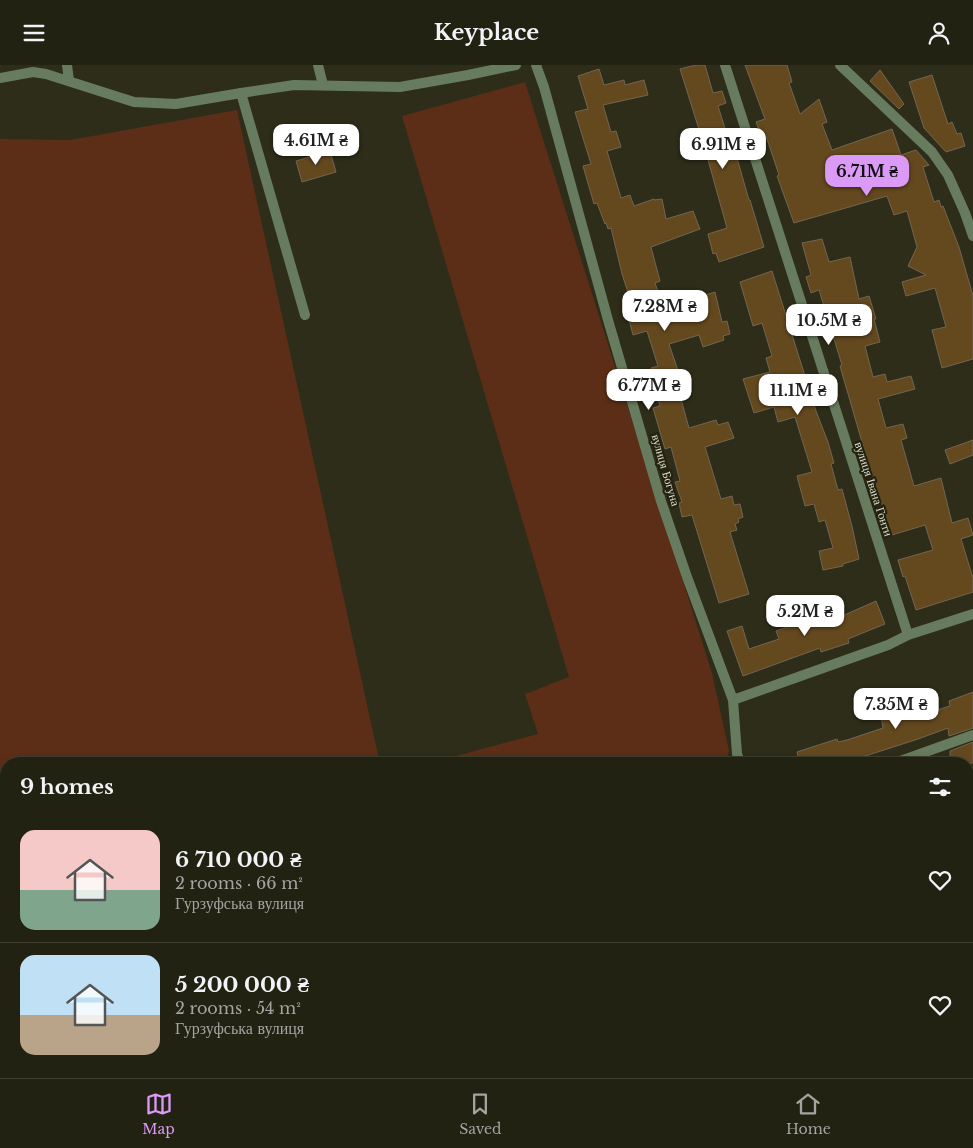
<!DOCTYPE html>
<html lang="en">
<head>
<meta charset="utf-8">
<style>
	:root { --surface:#222213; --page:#2a2a1c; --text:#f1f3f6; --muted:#a2a4a0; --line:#3f3f33; --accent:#da9af6 }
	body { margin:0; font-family:"Libre Baskerville",serif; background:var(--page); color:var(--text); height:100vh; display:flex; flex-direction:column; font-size:19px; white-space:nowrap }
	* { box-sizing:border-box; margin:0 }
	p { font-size:16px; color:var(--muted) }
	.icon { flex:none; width:28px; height:28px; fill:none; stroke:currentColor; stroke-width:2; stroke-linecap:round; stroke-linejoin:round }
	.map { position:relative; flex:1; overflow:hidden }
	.side { position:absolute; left:0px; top:692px; width:974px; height:321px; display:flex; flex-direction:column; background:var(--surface); border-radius:20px 20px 0 0; box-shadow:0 2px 8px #0003,0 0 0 1px var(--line) }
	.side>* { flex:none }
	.price { position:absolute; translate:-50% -42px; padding:0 11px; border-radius:10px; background:#fff; color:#222; font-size:16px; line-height:32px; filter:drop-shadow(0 1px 2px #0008) }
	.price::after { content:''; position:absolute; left:50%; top:30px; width:15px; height:11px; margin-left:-8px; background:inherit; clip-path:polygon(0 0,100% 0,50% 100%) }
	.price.on { background:var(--accent); color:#111 }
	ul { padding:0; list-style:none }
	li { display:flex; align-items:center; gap:15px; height:125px; padding:0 20px }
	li+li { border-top:1px solid var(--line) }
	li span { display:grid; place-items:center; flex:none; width:140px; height:100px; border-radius:15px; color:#555 }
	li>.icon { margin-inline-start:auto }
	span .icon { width:60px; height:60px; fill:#fffc; stroke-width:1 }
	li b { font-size:21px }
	h2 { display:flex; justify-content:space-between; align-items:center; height:60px; padding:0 20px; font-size:21px }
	header { display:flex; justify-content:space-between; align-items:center; height:65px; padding:0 20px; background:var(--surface); font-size:22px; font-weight:700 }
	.menu { display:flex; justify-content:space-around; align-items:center; height:70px; border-top:1px solid var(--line); background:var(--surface); font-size:14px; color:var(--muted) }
	.menu a { display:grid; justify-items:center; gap:2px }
	.menu .on { color:var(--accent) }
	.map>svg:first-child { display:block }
	.green { fill:#5c2e17 }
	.building { fill:#64491f; stroke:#736552 }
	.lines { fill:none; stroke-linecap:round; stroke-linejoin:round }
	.lane { stroke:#677c5f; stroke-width:10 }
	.street { stroke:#677c5f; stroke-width:10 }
	.labels { text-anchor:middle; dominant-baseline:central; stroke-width:4.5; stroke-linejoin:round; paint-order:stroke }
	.street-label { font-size:12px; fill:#dadacd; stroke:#242310 }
</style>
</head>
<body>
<header><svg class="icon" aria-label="menu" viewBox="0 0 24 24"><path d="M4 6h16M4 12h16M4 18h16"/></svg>Keyplace<svg class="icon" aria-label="person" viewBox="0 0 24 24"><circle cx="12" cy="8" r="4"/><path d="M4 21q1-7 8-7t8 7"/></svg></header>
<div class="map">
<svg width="973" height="1013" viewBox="0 0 973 1013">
	<rect width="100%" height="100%" fill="#2e2d19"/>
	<path class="green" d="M 525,17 L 712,608 L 729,686 L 725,699 L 458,699 L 456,691 L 538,669 L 525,629 L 569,612 L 402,51 Z
		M 237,45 L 380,699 L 6,699 L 6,763 L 0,764 L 0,74 L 70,75 Z
		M 0,780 L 6,780 L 6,949 L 0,952 Z"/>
	<path class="building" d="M 696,0 L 705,0 L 713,28 L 722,26 L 726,38 L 718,41 L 728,73 L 731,72 L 749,135 L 750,135 L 764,182 L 719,197 L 716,188 L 713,189 L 708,169 L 727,163 L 703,77 L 680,4 Z
		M 745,0 L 787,0 L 792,17 L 789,18 L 800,49 L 819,34 L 827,57 L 822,59 L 832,85 L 892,64 L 901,90 L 916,85 L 929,100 L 923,102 L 934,137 L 939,135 L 941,142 L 943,141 L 959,182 L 973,231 L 973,294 L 942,303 L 932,265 L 946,262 L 935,223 L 906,231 L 902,217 L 926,210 L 908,201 L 917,182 L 907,146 L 894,150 L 887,131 L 794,158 L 777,111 L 779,110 L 766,71 L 762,73 L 756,57 L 765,54 Z
		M 599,4 L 604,20 L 624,15 L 625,20 L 644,15 L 648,30 L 603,40 L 611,67 L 616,66 L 621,82 L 607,86 L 621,133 L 630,130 L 634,141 L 654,134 L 654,135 L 662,134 L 666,154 L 693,146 L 700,164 L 651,182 L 660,216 L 655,218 L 664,243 L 715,227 L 722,257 L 727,256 L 730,269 L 723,271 L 724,275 L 703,282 L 699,270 L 669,279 L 687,332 L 681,334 L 689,363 L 716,355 L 718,360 L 728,357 L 734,373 L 705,382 L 721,434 L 732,431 L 734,440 L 740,439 L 743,452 L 738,454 L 739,457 L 735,459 L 737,465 L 730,467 L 749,529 L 719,538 L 692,450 L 682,452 L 679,438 L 682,437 L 675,417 L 680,416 L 671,382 L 665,384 L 653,343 L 660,341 L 653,318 L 656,318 L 651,303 L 658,301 L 647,266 L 633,270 L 628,251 L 635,249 L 622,209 L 611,163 L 608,164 L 606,158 L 605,159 L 597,138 L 594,139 L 583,101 L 591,99 L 575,47 L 588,44 L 578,11 Z
		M 880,5 L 904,39 L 899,44 L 870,16 Z
		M 932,10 L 948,59 L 952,57 L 957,69 L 961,68 L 965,81 L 946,87 L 924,63 L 909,17 Z
		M 330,86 L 336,107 L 302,117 L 296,96 Z
		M 822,174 L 829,197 L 850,192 L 859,234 L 869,231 L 876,254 L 874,254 L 880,277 L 865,281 L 873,312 L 885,309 L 887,317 L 911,311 L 915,324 L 878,334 L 886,363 L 903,359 L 907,373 L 901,375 L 914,421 L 941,413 L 952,458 L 968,453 L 973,470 L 961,474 L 973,513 L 973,527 L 916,545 L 905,511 L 903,512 L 898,495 L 933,485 L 925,460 L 892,470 L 866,391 L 840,301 L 842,300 L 819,225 L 811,228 L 806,212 L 811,210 L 802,178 Z
		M 772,206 L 816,346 L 828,377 L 834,398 L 831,399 L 838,425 L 842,424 L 852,461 L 859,494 L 843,499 L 843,501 L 823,505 L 819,486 L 833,483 L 825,455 L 819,457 L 814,439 L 805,441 L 797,411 L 812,407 L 795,352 L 778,357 L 774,342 L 754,348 L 743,314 L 770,307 L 766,293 L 772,291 L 762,258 L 753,261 L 740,217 Z
		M 973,375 L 973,390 L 950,399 L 945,385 Z
		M 876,536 L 885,559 L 848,574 L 849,578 L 821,587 L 820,583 L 743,611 L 727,566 L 742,561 L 749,584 L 779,574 L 776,566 L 806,555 L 805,553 L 837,543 L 840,552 Z
		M 973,627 L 973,663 L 949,671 L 948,663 L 918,674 L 853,695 L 854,699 L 825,699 L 824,694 L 809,699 L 800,699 L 797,687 L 837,674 L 838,677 L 847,675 L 883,663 L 878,633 L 894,643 L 916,630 L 928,648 L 950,641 L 949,636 Z
		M 973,677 L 973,698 L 950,699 L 950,686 Z"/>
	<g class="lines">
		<path class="lane" d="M 67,0 L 69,16
			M 318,0 L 323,20
			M 0,13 L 33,7 L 46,9 L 134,37 L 176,39 L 241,28 L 305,250"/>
		<path class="street" d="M 536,0 L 544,22 L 608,255 L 661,436 L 687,512 L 733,635 L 737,689 L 741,699
			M 725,0 L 908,570
			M 840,0 L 932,87 L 948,110 L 965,148 L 973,171
			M 241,28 L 294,20 L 400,22 L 468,10 L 516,0
			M 733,635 L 888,580 L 908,570 L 973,549
			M 892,699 L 973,670
			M 968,780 L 973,778
			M 968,943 L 973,941
			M 198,1013 L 203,1008
			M 515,1013 L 525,1008
			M 816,1013 L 824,1008"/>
	</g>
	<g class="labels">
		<g class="street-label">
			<text transform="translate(666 405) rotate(74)">вулиця Богуна</text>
			<text transform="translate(874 424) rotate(72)">вулиця Івана Гонти</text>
		</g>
	</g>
</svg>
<b class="price" style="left:316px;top:101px">4.61M ₴</b>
<b class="price" style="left:723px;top:105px">6.91M ₴</b>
<b class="price on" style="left:867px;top:132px">6.71M ₴</b>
<b class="price" style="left:665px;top:267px">7.28M ₴</b>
<b class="price" style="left:829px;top:281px">10.5M ₴</b>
<b class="price" style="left:649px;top:346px">6.77M ₴</b>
<b class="price" style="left:798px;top:351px">11.1M ₴</b>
<b class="price" style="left:805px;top:572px">5.2M ₴</b>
<b class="price" style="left:896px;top:665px">7.35M ₴</b>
<section class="side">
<h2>9 homes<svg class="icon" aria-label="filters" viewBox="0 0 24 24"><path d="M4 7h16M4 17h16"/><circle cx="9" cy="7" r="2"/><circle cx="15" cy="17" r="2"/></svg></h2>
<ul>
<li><span style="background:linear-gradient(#f6c9c9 60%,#7fa58c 0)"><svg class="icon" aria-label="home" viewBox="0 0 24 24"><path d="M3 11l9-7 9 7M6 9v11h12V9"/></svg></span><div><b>6 710 000 ₴</b><p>2 rooms · 66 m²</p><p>Гурзуфська вулиця</p></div><svg class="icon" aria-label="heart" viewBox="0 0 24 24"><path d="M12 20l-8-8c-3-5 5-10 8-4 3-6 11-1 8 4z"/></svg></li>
<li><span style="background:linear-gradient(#bfe0f5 60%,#b9a48a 0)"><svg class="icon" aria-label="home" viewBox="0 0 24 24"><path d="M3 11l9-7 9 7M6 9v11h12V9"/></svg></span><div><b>5 200 000 ₴</b><p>2 rooms · 54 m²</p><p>Гурзуфська вулиця</p></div><svg class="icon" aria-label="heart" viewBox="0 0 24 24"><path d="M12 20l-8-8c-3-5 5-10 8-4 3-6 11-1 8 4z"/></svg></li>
</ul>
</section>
</div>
<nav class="menu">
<a class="on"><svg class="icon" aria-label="map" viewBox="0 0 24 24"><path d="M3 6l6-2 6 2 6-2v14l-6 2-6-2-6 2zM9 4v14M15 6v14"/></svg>Map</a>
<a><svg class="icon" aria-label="saved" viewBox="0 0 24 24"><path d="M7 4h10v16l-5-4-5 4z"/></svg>Saved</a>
<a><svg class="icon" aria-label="home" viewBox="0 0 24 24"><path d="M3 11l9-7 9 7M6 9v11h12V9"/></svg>Home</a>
</nav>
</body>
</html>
